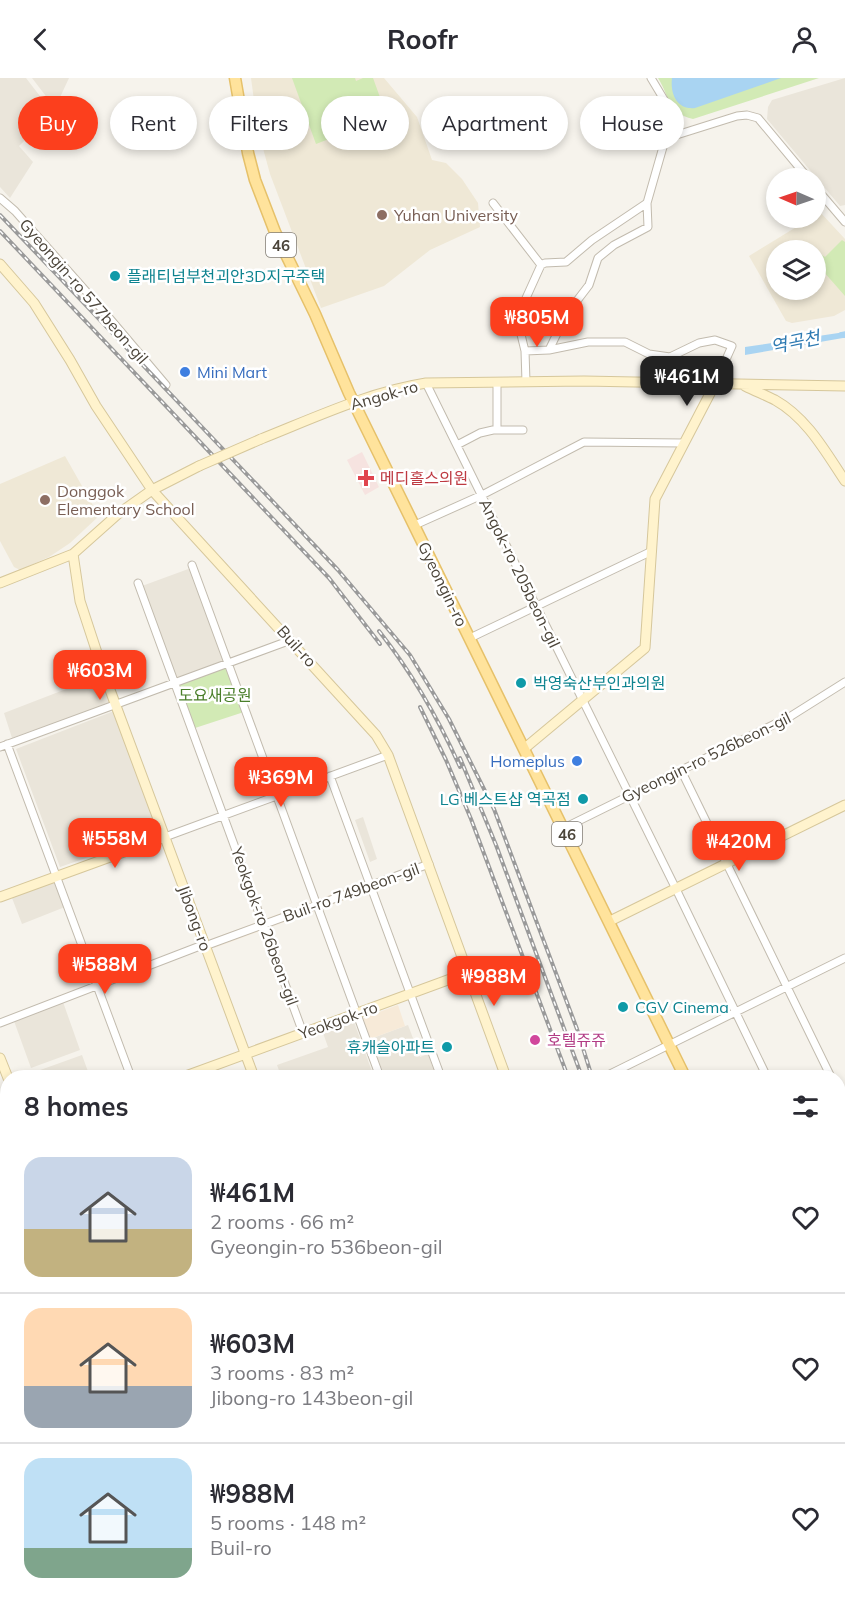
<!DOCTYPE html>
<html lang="en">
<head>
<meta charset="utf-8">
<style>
	:root { --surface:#fff; --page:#f2f2f3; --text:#2b2b33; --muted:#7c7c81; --line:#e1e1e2; --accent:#fc3f1d }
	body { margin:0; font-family:Mulish,"Noto Sans KR",sans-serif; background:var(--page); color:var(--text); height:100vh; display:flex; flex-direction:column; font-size:22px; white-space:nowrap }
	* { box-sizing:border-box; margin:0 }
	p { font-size:20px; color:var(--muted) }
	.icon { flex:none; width:33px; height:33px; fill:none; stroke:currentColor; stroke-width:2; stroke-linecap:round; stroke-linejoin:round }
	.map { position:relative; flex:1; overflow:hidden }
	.side { position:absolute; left:0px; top:992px; width:846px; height:536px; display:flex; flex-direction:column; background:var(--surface); border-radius:24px 24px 0 0; box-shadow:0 3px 9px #0003 }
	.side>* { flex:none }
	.top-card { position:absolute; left:18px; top:18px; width:810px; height:54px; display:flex; gap:12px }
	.needle { width:39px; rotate:272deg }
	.controls { position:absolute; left:766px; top:90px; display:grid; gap:12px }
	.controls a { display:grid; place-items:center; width:60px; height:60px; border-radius:50%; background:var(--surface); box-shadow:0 3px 9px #0003; font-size:30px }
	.price { position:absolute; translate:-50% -51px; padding:0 14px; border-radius:12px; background:var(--accent); color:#fff; font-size:20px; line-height:39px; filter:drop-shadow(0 2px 3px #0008) }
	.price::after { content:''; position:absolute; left:50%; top:36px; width:18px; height:14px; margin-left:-9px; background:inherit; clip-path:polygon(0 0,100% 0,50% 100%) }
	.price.active { background:#222; color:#fff }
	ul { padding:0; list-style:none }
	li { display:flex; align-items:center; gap:18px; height:150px; padding:0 24px }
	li+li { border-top:2px solid var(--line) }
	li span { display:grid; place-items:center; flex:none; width:168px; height:120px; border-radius:18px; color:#555 }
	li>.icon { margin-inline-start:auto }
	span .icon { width:72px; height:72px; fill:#fffc; stroke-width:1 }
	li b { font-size:26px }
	h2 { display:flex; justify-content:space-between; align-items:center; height:72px; padding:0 24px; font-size:26px }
	.tag { padding:0 21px; border-radius:27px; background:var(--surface); box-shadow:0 3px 9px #0003; font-size:21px; line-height:54px }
	.tag.active { background:var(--accent); color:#fff }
	header { display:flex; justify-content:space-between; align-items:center; height:78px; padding:0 24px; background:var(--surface); font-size:27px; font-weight:700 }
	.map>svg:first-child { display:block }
	.residential { fill:#eae5da }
	.commercial { fill:#f7ead8 }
	.education { fill:#efe8d6; fill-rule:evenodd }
	.medical { fill:#f6e3e0 }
	.green { fill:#d2eab5 }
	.water { fill:#a9d4f2 }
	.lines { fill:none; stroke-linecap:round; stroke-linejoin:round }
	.stream { stroke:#a9d4f2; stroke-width:1.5 }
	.street-casing { stroke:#c2bbae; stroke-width:9 }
	.secondary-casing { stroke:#d6c79b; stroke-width:11 }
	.primary-casing { stroke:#e6c16a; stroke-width:13 }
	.street { stroke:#fff; stroke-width:7 }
	.secondary { stroke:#fff3cd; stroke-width:9 }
	.primary { stroke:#ffe39c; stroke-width:10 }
	.rail-casing { stroke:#9a9a9a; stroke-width:4 }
	.rail { stroke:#fff; stroke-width:1.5; stroke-dasharray:4.5; stroke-linecap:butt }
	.secondary-bridge-casing { stroke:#d6c79b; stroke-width:11; stroke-linecap:butt }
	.secondary-bridge { stroke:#fff3cd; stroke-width:9 }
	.education-dot { fill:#8d6e63; stroke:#fff; stroke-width:2 }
	.culture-dot { fill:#0f9aa8; stroke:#fff; stroke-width:2 }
	.shop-dot { fill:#3f7fe0; stroke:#fff; stroke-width:2 }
	.health-dot { fill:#e0444e; stroke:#fff; stroke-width:2 }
	.hotel-dot { fill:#d1479c; stroke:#fff; stroke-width:2 }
	.labels { text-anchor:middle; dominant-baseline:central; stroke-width:5; stroke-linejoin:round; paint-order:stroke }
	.shield { fill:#fff; stroke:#817c74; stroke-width:1.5 }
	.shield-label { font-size:15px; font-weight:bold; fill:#4b4439 }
	.education-label { font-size:16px; fill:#785e54; stroke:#fff; text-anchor:start }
	.culture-label { font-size:16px; fill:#0d838f; stroke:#fff; text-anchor:start }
	.street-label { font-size:16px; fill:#4b4439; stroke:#fff }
	.shop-label { font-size:16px; fill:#366cbe; stroke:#fff; text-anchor:start }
	.health-label { font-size:16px; fill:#be3a42; stroke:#fff; text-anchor:start }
	.park-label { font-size:16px; fill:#4a7f2a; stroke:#fff }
	.hotel-label { font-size:16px; fill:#b23c85; stroke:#fff; text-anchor:start }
	.water-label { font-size:18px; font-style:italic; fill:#2e7ab2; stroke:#fff }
</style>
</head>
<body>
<header><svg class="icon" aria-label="back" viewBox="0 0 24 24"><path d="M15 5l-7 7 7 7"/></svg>Roofr<svg class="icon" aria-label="person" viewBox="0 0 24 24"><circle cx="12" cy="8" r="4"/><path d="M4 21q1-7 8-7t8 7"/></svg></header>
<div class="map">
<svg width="845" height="1526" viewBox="0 0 845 1526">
	<rect width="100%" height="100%" fill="#f6f3ec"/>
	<path class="residential" d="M 0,0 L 26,0 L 53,35 L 19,68 L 33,84 L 10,120 L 0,109 Z
		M 32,0 L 69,0 L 55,30 Z
		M 845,0 L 845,127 L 840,128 L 767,41 L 768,29 L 772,22 Z
		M 191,490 L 225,585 L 177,603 L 142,508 Z
		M 100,598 L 110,625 L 12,660 L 4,635 Z
		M 114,633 L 155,743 L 149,758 L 60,789 L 16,671 Z
		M 363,739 L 377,781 L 370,784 L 355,742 Z
		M 53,804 L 56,806 L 65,829 L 22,846 L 12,820 Z
		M 63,924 L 80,972 L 31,990 L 14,943 Z
		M 354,944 L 374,999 L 278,999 L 281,998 L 277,987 L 328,969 L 323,955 Z
		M 408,947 L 420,979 L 428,976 L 436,999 L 385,999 L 370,961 Z
		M 82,977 L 90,999 L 21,999 L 43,991 Z
		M 7,1072 L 8,1072 L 7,1128 L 0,1117 L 0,1074 Z"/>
	<path class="commercial" d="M 361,792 L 371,811 L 369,813 L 268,850 L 270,856 L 265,857 L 263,852 L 214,870 L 211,861 L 260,843 L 259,839 L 263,837 L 265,841 L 311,824 L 309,816 L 316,814 L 319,821 L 365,804 Z
		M 398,927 L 405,948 L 370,961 L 363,940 Z"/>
	<path class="education" d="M 251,0 L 384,0 L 417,39 L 432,82 L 446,85 L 462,101 L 478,125 L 480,149 L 430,172 L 384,208 L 321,230 L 270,96 L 258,52 Z
		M 820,134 L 845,161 L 845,232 L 834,238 L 792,245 L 786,243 L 749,178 L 811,140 L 816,140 L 816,136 ZM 777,172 L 816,172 L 816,212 L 777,212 Z
		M 65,378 L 99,438 L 70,465 L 49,479 L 20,492 L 14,489 L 0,463 L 0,406 Z
		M 374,1520 L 538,1520 L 538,1526 L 368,1526 Z"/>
	<path class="medical" d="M 362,374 L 379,409 L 365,417 L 347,382 Z"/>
	<path class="green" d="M 292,0 L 355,0 L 356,3 L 363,0 L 373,0 L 381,22 L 365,27 L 361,17 L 370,45 L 316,66 Z
		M 658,0 L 819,0 L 693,41 C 667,35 670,19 658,0 Z
		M 842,162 L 845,164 L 845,218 L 816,185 L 816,182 L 822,177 L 825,179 Z
		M 230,586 L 247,633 L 192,651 L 176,605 Z
		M 0,1139 L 7,1148 L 7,1227 L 0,1217 Z
		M 7,1259 L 8,1520 L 67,1520 L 66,1526 L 0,1526 L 0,1269 Z"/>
	<path class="water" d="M 672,0 L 781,0 L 695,30 C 677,32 670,16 672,0 Z
		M 845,254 L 845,260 L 843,260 L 745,277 L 745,269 Z"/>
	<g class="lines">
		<path class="stream" d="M 840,255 L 845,254"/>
		<g class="street-casing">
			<path id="street" d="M 667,60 L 737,38 L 747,37 L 758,40 L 808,100
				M 816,110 L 845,144
				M 0,120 L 15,133 L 100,229 L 166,307
				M 493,125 L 541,187 L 545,185 L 566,184 L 592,162 L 647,125
				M 549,272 L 588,264 L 625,264 L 649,276 L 670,279 L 699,265 L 715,262 L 732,268 L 715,306
				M 525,273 L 549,272 L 566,237 L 589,207 L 598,180 L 614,167 L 648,149 L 647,125 L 671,41 L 669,30 L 651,0
				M 497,304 L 497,352
				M 526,304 L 525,273 L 517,240 L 541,187
				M 426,305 L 676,811 L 767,999
				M 457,367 L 480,355 L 493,352 L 523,352
				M 415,447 L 482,417 L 584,364 L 684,365
				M 192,487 L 380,999
				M 138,505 L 303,955
				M 470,560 L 652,473
				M 7,666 L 131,999
				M 0,669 L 291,562
				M 681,692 L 831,999
				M 330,698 L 441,999
				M 564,750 L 791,638 L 845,604
				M 165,759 L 388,677
				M 0,945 L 200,868 L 205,868 L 429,786
				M 604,999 L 845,880
				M 838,1015 L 845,1028
				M 838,1037 L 845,1033
				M 0,1124 L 8,1134
				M 838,1147 L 845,1161
				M 289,1520 L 297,1526
				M 541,1520 L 541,1526
				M 751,1520 L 753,1526
				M 578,1522 L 618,1522 L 620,1520
				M 363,1526 L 369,1520"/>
		</g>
		<g class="secondary-casing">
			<path id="secondary" d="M 0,186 L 34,225 L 70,282 L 96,328 L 152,412 L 376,657 L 388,677 L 506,999
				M 745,308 C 755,313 765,317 775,322 C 807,340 825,373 845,403
				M 261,361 C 314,340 369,314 426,305 L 584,303 L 845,308
				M 73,476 L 80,523 L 103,593 L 254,999
				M 0,505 L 73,476 L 118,436 L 152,412 L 199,388
				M 525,670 L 645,570 L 655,421 L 715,306
				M 0,819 L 165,759
				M 610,843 L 845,727
				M 0,980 L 8,1000
				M 183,999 L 494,885
				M 0,1062 L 8,1060
				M 698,1520 L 700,1526"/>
		</g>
		<g class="primary-casing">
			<path id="primary" d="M 235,0 L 248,75 L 255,102 L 275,154 L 315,236 L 349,315 L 685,999
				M 838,1314 L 845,1321
				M 838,1526 C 842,1466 845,1404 838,1345"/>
		</g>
		<use href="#street" class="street"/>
		<use href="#secondary" class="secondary"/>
		<use href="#primary" class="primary"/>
		<g class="rail-casing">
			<path id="rail" d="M 0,137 L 338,492 L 410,577 L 449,641 L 494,731 L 577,951 L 592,999
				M 0,153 L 329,500 L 380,566
				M 379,553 C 412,595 438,640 460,689
				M 420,629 L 446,682 L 471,741 L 568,999
				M 460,680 L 496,767 L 582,999
				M 776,1520 L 778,1526"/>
		</g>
		<use href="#rail" class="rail"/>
		<g class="secondary-bridge-casing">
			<path id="secondary-bridge" d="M 199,388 L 261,361"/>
		</g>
		<use href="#secondary-bridge" class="secondary-bridge"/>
	</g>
	<g class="education-dot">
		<circle cx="382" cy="137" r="6"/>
		<circle cx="45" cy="422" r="6"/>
	</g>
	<g class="culture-dot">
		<circle cx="115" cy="198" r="6"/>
		<circle cx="521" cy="605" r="6"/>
		<circle cx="583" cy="721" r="6"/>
		<circle cx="623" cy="929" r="6"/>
		<circle cx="447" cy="969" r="6"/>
	</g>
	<g class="shop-dot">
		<circle cx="185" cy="294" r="6"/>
		<circle cx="577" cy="683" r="6"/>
	</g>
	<path class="health-dot" d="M363 391h6v6h6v6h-6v6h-6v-6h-6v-6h6z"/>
	<circle class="hotel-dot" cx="535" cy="962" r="6"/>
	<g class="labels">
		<g class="shield">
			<rect x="266" y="155" width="30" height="24" rx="4.5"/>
			<rect x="552" y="744" width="30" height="24" rx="4.5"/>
		</g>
		<g class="shield-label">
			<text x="281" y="167">46</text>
			<text x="567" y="756">46</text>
		</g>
		<g class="education-label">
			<text x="394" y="137">Yuhan University</text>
			<text x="57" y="413">Donggok<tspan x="57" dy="18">Elementary School</tspan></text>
		</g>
		<g class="culture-label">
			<text x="127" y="198">플래티넘부천괴안3D지구주택</text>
			<text x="533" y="605">박영숙산부인과의원</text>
			<text x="571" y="721" text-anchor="end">LG 베스트샵 역곡점</text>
			<text x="635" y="929">CGV Cinema</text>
			<text x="435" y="969" text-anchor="end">휴캐슬아파트</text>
		</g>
		<g class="street-label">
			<text transform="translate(84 213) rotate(49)">Gyeongin-ro 577beon-gil</text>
			<text transform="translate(384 317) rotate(-16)">Angok-ro</text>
			<text transform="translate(520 495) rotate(64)">Angok-ro 205beon-gil</text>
			<text transform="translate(443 506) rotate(64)">Gyeongin-ro</text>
			<text transform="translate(297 568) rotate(48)">Buil-ro</text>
			<text transform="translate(706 679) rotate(-26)">Gyeongin-ro 526beon-gil</text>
			<text transform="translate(351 814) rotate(-20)">Buil-ro 749beon-gil</text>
			<text transform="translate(195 840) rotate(70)">Jibong-ro</text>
			<text transform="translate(265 848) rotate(70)">Yeokgok-ro 26beon-gil</text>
			<text transform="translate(338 942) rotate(-20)">Yeokgok-ro</text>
		</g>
		<g class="shop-label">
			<text x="197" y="294">Mini Mart</text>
			<text x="565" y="683" text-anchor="end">Homeplus</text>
		</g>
		<g class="health-label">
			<text x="380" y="400">메디홀스의원</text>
		</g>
		<g class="park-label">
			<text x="215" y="617">도요새공원</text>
		</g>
		<g class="hotel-label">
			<text x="547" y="962">호텔쥬쥬</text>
		</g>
		<g class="water-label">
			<text transform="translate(795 264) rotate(-12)">역곡천</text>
		</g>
	</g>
</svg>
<div class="controls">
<a><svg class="needle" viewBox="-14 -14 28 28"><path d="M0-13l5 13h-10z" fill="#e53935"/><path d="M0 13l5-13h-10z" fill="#7c7c81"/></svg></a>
<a><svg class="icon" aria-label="layers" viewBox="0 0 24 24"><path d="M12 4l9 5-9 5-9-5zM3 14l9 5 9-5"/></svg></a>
</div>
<b class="price" style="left:537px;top:270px">₩805M</b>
<b class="price active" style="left:687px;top:329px">₩461M</b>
<b class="price" style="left:100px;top:623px">₩603M</b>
<b class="price" style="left:281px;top:730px">₩369M</b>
<b class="price" style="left:115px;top:791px">₩558M</b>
<b class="price" style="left:739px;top:794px">₩420M</b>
<b class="price" style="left:105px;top:917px">₩588M</b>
<b class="price" style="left:494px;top:929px">₩988M</b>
<div class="top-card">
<a class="tag active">Buy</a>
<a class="tag">Rent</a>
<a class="tag">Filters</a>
<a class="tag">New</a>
<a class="tag">Apartment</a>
<a class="tag">House</a>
</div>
<section class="side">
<h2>8 homes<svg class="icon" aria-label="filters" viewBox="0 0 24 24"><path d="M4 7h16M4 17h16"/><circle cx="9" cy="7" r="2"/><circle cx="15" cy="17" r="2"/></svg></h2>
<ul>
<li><span style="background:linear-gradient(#c9d6e8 60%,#c2b280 0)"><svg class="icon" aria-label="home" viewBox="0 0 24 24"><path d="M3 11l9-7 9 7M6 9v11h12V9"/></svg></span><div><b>₩461M</b><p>2 rooms · 66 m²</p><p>Gyeongin-ro 536beon-gil</p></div><svg class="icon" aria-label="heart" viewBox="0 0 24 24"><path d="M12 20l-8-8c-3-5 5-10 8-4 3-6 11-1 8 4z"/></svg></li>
<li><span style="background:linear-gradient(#ffd9b3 65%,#9aa5b1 0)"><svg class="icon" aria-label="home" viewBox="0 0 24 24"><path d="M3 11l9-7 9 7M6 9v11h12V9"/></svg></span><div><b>₩603M</b><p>3 rooms · 83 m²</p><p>Jibong-ro 143beon-gil</p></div><svg class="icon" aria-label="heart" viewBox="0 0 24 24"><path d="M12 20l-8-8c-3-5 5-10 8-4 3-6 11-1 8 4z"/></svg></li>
<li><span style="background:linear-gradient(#bfe0f5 75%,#7fa58c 0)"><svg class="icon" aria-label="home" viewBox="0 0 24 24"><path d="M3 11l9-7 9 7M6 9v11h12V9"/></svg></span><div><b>₩988M</b><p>5 rooms · 148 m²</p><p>Buil-ro</p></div><svg class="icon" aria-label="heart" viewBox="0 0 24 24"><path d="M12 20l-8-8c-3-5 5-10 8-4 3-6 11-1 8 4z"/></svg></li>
</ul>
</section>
</div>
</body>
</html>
